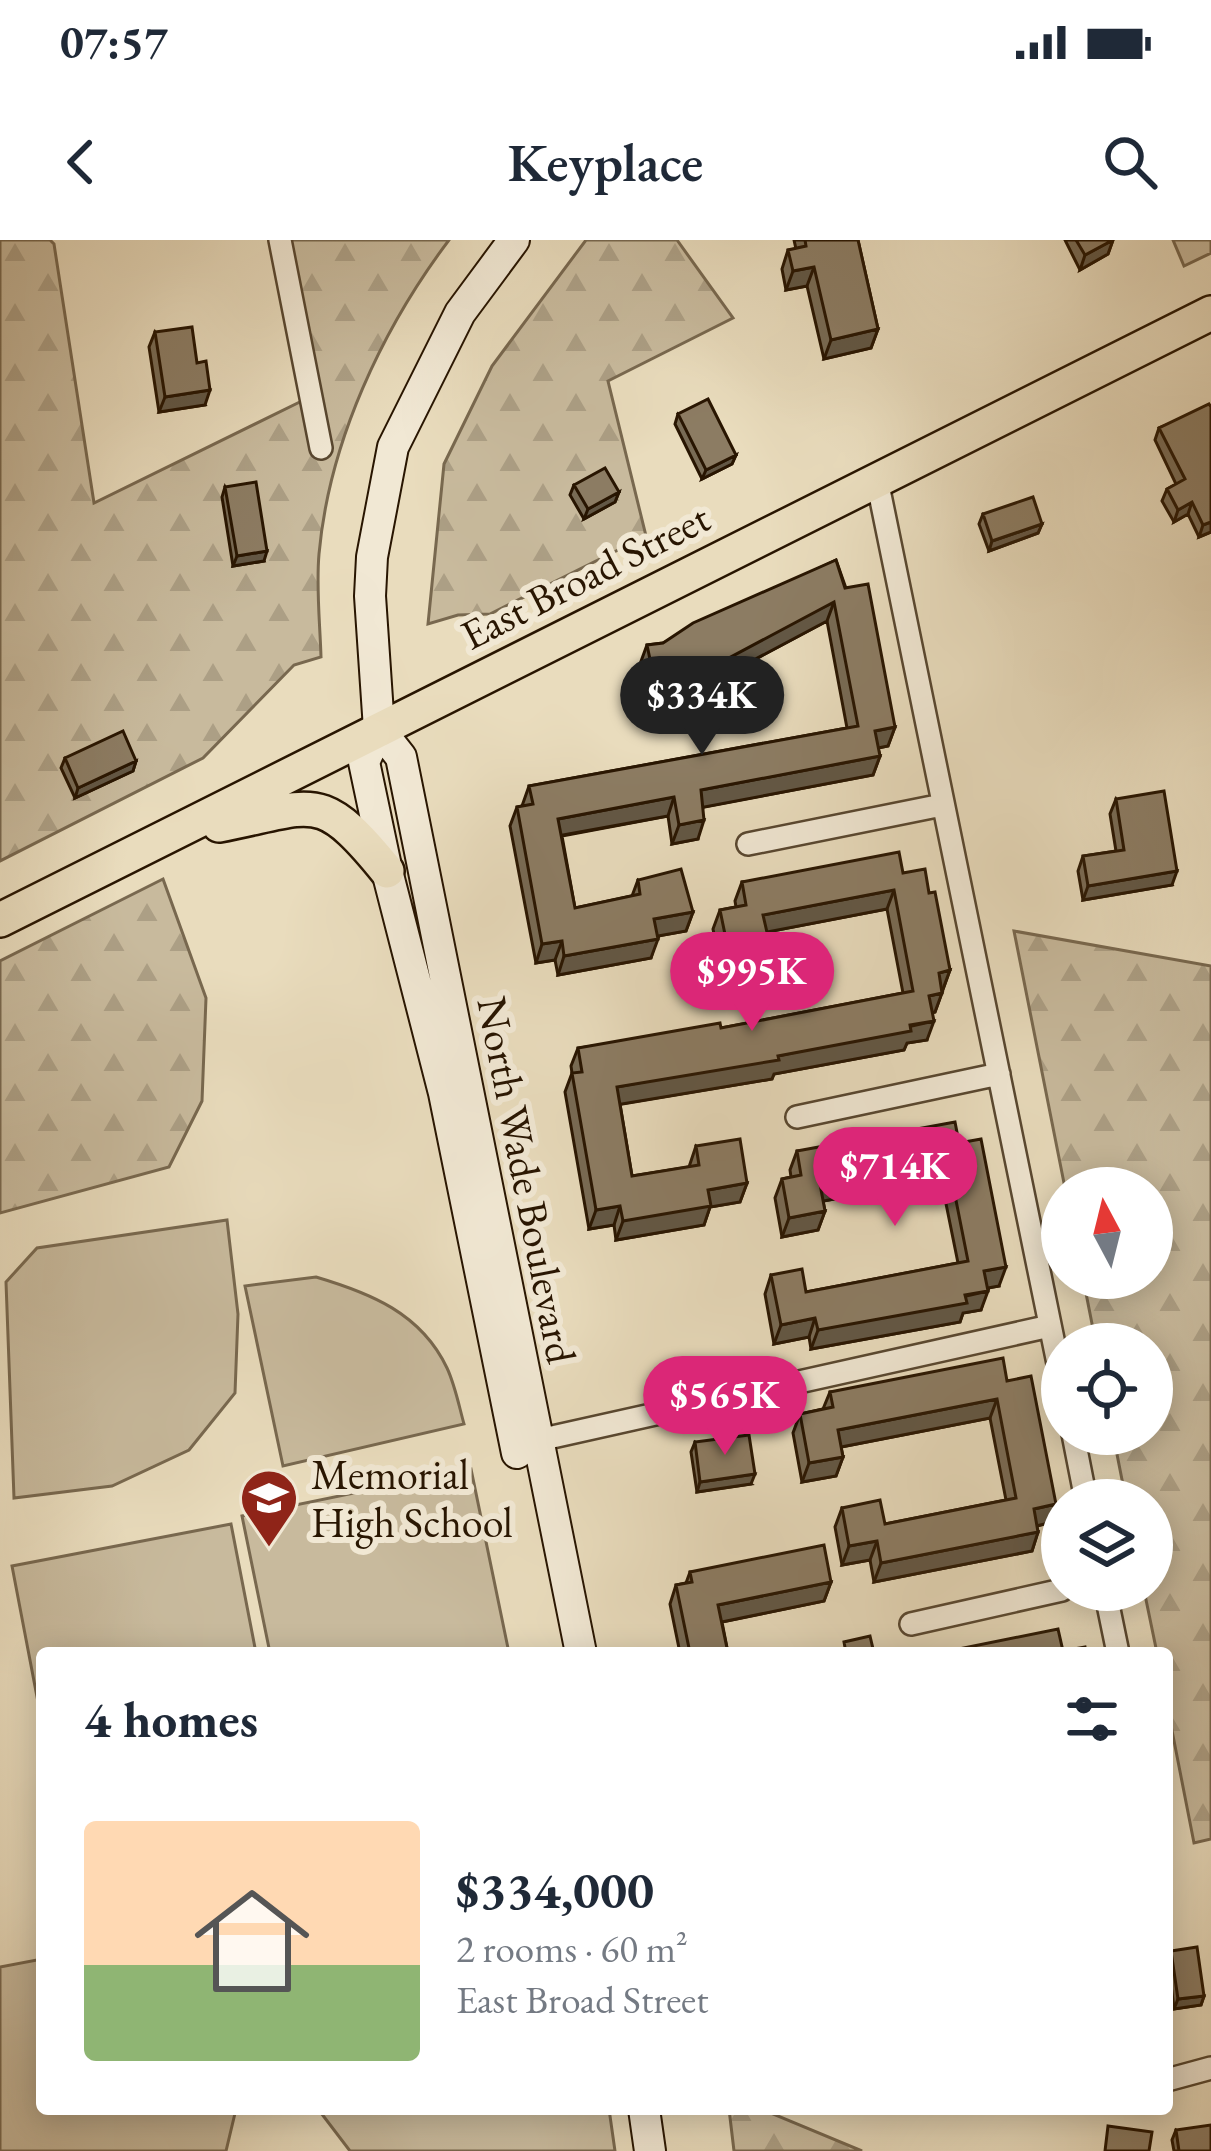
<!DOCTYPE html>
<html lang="en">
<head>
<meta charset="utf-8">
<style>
	:root { --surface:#fff; --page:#f2f2f3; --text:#1f2937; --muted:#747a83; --accent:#db2777 }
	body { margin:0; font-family:"EB Garamond",serif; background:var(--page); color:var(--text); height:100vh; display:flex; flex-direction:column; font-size:45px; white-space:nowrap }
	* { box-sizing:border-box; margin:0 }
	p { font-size:39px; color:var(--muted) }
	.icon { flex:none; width:66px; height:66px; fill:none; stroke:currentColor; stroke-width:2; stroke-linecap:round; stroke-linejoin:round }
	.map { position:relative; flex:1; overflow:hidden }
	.details { position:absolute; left:36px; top:1407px; width:1137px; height:468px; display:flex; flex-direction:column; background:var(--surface); border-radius:12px; box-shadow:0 6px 30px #0003 }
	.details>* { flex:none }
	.needle { width:78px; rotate:353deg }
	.buttons { position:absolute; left:1041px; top:927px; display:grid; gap:24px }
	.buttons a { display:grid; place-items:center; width:132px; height:132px; border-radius:50%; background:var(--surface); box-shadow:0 6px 30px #0003; font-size:60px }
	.price { position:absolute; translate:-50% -102px; padding:0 27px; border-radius:42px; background:var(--accent); color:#fff; font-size:39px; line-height:78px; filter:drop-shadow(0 3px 6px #0008) }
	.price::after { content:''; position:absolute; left:50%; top:72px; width:36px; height:27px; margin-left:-18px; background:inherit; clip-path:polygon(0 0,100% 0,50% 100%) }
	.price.current { background:#222; color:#fff }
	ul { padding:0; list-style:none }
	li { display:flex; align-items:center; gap:36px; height:300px; padding:0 48px }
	li span { display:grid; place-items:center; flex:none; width:336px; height:240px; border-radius:12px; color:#555 }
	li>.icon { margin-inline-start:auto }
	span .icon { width:144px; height:144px; fill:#fffc; stroke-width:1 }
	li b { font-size:51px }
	h2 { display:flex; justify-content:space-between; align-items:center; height:144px; padding:0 48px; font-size:51px }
	.status { display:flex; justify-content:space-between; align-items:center; height:84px; padding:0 60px; background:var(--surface); direction:ltr }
	.status svg { height:33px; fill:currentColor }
	header { display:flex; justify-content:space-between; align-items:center; height:156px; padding:0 48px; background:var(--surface); font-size:54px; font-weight:600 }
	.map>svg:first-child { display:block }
	.grass { fill:#c8ba9d; stroke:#78684f; stroke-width:3 }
	.forest { fill:url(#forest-firs); stroke:#78684f; stroke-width:3 }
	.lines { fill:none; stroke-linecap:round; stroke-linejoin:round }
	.minor-casing { stroke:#584730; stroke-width:26 }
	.secondary-casing { stroke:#281501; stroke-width:34 }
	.primary-casing { stroke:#281501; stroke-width:38 }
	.minor { stroke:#f1e8d4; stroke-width:21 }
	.secondary { stroke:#f1e8d4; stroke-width:30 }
	.primary { stroke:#e9dcbd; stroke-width:33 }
	.wall { fill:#786b55; stroke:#281501; stroke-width:3 }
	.shaded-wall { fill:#625745; stroke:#281501; stroke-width:3 }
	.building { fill:#8c7c63; stroke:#281501; stroke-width:3 }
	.labels { text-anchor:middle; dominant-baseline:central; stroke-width:12; stroke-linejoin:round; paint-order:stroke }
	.street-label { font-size:42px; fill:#281501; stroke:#f1e8d4 }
	.poi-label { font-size:42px; fill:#281501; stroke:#f1e8d4; text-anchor:start }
</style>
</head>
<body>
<div class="status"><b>07:57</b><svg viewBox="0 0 49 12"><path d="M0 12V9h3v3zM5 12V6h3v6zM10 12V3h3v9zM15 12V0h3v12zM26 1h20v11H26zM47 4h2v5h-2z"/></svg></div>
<header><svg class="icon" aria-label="back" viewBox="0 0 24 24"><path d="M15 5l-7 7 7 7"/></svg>Keyplace<svg class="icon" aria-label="search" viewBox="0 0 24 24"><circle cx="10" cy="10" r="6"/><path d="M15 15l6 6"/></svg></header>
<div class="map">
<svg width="1211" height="1911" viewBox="0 0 1211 1911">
	<defs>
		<pattern id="forest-firs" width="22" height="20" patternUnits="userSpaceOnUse" patternTransform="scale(3)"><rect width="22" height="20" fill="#c8ba9d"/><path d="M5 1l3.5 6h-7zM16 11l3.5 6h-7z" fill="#ac9f85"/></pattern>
	</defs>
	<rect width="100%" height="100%" fill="#e9dcbd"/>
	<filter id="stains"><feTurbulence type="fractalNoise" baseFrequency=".00167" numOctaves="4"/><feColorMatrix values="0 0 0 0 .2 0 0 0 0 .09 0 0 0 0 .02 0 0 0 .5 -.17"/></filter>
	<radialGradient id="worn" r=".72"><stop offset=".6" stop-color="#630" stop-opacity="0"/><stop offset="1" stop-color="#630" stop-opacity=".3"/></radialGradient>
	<path class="grass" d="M 1173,0 L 1211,0 L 1211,13 L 1184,26 Z
		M 227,980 L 238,1074 L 235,1153 L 189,1210 L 112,1246 L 14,1258 L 6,1042 L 37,1008 Z
		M 316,1037 C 370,1053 421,1073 447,1128 C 455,1145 459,1166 464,1184 L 283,1226 L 245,1046 Z
		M 471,1229 L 509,1413 L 270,1413 L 242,1276 Z
		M 231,1284 L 256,1413 L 42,1413 L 42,1483 L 12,1326 Z
		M 42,1719 L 42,1869 L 236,1869 L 226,1911 L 0,1911 L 0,1727 Z
		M 318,1869 L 609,1869 L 615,1911 L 350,1911 Z"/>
	<path class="forest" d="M 0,0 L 50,0 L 54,4 L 94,263 L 314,155 L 282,0 L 449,0 C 382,89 329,202 319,314 C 316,348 320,383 321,417 L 294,425 L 203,518 L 0,621 Z
		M 586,0 L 677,0 L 733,78 L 608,141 L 646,296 L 490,374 L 458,375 L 428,384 L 444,224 L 492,126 Z
		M 163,639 L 206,758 L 202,861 L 169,927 L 0,973 L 0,721 Z
		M 1014,691 L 1211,726 L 1211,1599 L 1194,1603 L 1167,1465 L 1167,1413 L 1157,1413 L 1144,1350 L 1152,1350 L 1152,1260 L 1126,1260 L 1113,1194 L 1152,1194 L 1152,1104 L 1096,1104 L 1083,1038 L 1152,1038 L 1152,948 L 1065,948 Z
		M 729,1869 L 761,1869 L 862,1911 L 734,1911 Z"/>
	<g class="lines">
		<g class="minor-casing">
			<path id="minor" d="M 280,0 L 321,208
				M 877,240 L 1062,1143
				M 748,604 L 942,565
				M 797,877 L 999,834
				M 1073,1194 L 1086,1260
				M 530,1202 L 1050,1086
				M 1105,1350 L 1118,1413
				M 911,1384 L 1062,1350
				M 1167,1840 L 1211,1828"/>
		</g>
		<g class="secondary-casing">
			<path id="secondary" d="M 514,0 L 460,73 L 393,207 L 372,317 L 370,356 L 379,489 L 401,517 L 581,1413
				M 379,489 L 364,522 L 387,631 L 444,853 L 517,1213
				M 644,1869 L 650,1911"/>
		</g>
		<g class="primary-casing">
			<path id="primary" d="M 219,585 C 314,567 319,547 387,631
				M 0,680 L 1211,73"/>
		</g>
		<use href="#minor" class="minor"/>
		<use href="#secondary" class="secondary"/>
		<use href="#primary" class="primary"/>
	</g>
	<path class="wall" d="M 794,0 L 858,0 L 878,89 L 871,108 L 824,119 L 807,46 L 786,50 L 782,29 L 788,10 L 796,9 Z
		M 1065,0 L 1113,0 L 1108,14 L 1080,30 Z
		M 155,92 L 205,165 L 159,172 L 149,107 Z
		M 1211,167 L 1211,292 L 1199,297 L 1188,274 L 1174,282 L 1162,261 L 1167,249 L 1176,244 L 1155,200 L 1159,188 Z
		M 678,174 L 736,215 L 732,224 L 702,239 L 675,184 Z
		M 574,245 L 619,252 L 615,262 L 584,279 L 570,255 Z
		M 225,247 L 264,321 L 233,326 L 222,257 Z
		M 983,274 L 1042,284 L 1038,293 L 989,311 L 979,284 Z
		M 836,320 L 895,487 L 888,506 L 878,508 L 880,516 L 873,535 L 703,567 L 698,599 L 672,604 L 668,576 L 562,596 L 575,668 L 632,656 L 638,640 L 693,672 L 686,691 L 657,696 L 651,718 L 558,735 L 555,720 L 536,723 L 510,586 L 517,567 L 522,566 L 529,546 L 847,488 L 827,381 L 688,455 L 649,467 L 640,424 L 647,405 L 663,403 Z
		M 65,518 L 136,521 L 133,531 L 75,558 L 61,528 Z
		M 1116,559 L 1172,645 L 1083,660 L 1078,631 L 1083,616 L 1116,611 L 1110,574 Z
		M 903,633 L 929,653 L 950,730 L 935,772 L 932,773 L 927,800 L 907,803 L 904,810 L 774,834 L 772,839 L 620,864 L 632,936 L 689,927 L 696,906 L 747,943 L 740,962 L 710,967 L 704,985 L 616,1000 L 614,985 L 589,989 L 565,852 L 572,833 L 571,826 L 578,808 L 721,788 L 903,753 L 887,669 L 767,692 L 769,701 L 762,720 L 721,728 L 713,689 L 720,670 L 736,667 L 735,661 L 742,642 Z
		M 959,903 L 999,1046 L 987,1048 L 981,1070 L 963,1073 L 960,1082 L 811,1109 L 809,1097 L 774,1104 L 765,1054 L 771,1035 L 806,1052 L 958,1023 L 941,939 L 823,961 L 825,971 L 818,990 L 782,997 L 775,958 L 782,939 L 791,937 L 790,930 L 797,911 Z
		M 1007,1141 L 1049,1283 L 1037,1286 L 1038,1292 L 1032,1311 L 874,1342 L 870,1320 L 842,1325 L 835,1287 L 842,1268 L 885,1284 L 1006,1260 L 990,1178 L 841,1207 L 843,1217 L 836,1236 L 802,1242 L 793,1193 L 800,1174 L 823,1169 L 830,1152 Z
		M 695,1202 L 751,1244 L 697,1252 L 691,1212 Z
		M 690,1332 L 831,1342 L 824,1361 L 722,1382 L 728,1413 L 680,1413 L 670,1364 L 676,1345 L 686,1343 Z
		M 1171,1711 L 1204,1756 L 1201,1765 L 1174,1769 L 1168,1720 Z
		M 1176,1890 L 1211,1911 L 1174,1911 L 1172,1900 Z"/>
	<path class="shaded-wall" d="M 1113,0 L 1108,14 L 1080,30 L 1085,15 Z
		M 814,27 L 807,46 L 786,50 L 793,31 Z
		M 878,89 L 871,108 L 824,119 L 831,100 Z
		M 210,150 L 205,165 L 159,172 L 165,157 Z
		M 736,215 L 732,224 L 702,239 L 706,230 Z
		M 619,252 L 615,262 L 584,279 L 588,269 Z
		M 1192,262 L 1188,274 L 1174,282 L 1178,270 Z
		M 1211,282 L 1211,292 L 1199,297 L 1203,285 Z
		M 1042,284 L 1038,293 L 989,311 L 992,301 Z
		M 267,311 L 264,321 L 233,326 L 237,316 Z
		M 834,362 L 827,381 L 688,455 L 649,467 L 656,448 Z
		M 895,487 L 888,506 L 868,510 L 875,491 Z
		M 880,516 L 873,535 L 694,569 L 701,550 Z
		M 136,521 L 133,531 L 75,558 L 78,548 Z
		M 674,557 L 668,576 L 552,597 L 558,579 Z
		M 704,580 L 698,599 L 672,604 L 679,585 Z
		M 1177,631 L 1172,645 L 1083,660 L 1088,646 Z
		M 894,650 L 887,669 L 757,694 L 763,675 Z
		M 693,672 L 686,691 L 647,698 L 654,679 Z
		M 658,699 L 651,718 L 558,735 L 564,716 Z
		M 562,701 L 555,720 L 536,723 L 542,704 Z
		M 769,701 L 762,720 L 721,728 L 728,709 Z
		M 950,730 L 943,749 L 932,752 L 939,733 Z
		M 942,753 L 935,772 L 922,774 L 929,756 Z
		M 934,781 L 927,800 L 907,803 L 904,810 L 774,834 L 772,839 L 610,866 L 617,847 L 778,816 Z
		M 948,920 L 941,939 L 813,963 L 820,944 Z
		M 747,943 L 740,962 L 710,967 L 704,985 L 616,1000 L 623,981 L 708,950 Z
		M 620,966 L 614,985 L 589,989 L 596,970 Z
		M 825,971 L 818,990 L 782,997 L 789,978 Z
		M 1006,1027 L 999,1046 L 977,1050 L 984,1031 Z
		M 988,1051 L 981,1070 L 963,1073 L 960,1082 L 811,1109 L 818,1090 Z
		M 815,1078 L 809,1097 L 774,1104 L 781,1085 Z
		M 997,1159 L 990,1178 L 831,1209 L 838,1190 Z
		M 843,1217 L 836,1236 L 802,1242 L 809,1223 Z
		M 755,1234 L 751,1244 L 697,1252 L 700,1242 Z
		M 1056,1264 L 1049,1283 L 1027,1288 L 1034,1269 Z
		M 1038,1292 L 1032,1311 L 874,1342 L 881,1323 Z
		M 877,1301 L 870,1320 L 842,1325 L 849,1306 Z
		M 831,1342 L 824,1361 L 712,1384 L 718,1365 Z
		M 1204,1756 L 1201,1765 L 1174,1769 L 1178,1759 Z"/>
	<path class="building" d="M 805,0 L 858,0 L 878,89 L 831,100 L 814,27 L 793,31 L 788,10 L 806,6 Z
		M 1076,0 L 1113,0 L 1085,15 Z
		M 192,87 L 197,123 L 206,121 L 210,150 L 165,157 L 155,92 Z
		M 708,159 L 736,215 L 706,230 L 678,174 Z
		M 1209,164 L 1211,167 L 1211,282 L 1203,285 L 1192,262 L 1178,270 L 1167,249 L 1185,239 L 1159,188 Z
		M 605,228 L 619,252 L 588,269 L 574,245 Z
		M 256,242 L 267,311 L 237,316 L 225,247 Z
		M 1033,257 L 1042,284 L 992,301 L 983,274 Z
		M 836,320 L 845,348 L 868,344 L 895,487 L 875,491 L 880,516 L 701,550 L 704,580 L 679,585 L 674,557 L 558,579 L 575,668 L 640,654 L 638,640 L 681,629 L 693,672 L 654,679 L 658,699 L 564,716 L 562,701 L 542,704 L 517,567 L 533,564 L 529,546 L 858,486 L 834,362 L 695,436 L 656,448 L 647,405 L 663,403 L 693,383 Z
		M 123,491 L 136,521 L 78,548 L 65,518 Z
		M 1164,551 L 1177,631 L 1088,646 L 1083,616 L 1124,610 L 1116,559 Z
		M 899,612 L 903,633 L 925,629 L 929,653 L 935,652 L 950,730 L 939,733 L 942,753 L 929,756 L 934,781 L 910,785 L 911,791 L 778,816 L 779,820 L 617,847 L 632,936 L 699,925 L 696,906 L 740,899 L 747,943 L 708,950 L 711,966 L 623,981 L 620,966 L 596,970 L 572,833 L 582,832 L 578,808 L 720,783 L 721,788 L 913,751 L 894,650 L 763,675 L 769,701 L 728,709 L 720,670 L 746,665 L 742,642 Z
		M 955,882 L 959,903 L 981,899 L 1006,1027 L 984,1031 L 988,1051 L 965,1055 L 967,1063 L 818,1090 L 815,1078 L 781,1085 L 771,1035 L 802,1029 L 806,1052 L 968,1021 L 948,920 L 820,944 L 825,971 L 789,978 L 782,939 L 801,935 L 797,911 Z
		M 1003,1118 L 1007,1141 L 1031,1136 L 1056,1264 L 1034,1269 L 1038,1292 L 881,1323 L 877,1301 L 849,1306 L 842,1268 L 880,1260 L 885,1284 L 1016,1258 L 997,1159 L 838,1190 L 843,1217 L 809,1223 L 800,1174 L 833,1167 L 830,1152 Z
		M 749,1195 L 755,1234 L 700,1242 L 695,1202 Z
		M 824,1305 L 831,1342 L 718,1365 L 728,1413 L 690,1413 L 676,1345 L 692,1342 L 690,1332 Z
		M 1058,1389 L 1063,1411 L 1085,1407 L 1086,1413 L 939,1413 Z
		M 870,1396 L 874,1413 L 846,1413 L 844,1402 Z
		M 1197,1707 L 1204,1756 L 1178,1759 L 1171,1711 Z
		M 1211,1885 L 1211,1911 L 1179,1911 L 1176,1890 Z
		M 1108,1886 L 1152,1892 L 1149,1911 L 1105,1911 Z"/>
	<defs>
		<g id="school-pin" transform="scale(3)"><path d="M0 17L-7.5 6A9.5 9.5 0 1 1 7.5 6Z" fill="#8f2418" stroke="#f1e8d4"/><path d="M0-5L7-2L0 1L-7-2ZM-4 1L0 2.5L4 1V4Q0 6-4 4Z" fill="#fff"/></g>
	</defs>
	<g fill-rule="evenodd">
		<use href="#school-pin" x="269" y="1258"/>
	</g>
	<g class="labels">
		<g class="street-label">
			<text transform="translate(585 336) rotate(-27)">East Broad Street</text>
			<text transform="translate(527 940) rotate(79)">North Wade Boulevard</text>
		</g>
		<g class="poi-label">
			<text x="311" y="1234">Memorial<tspan x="311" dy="48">High School</tspan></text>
		</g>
	</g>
	<rect width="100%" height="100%" filter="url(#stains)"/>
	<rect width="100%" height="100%" fill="url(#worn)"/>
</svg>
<div class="buttons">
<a><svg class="needle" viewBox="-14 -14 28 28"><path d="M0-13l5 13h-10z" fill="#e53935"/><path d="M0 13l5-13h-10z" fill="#747a83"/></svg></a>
<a><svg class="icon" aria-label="locate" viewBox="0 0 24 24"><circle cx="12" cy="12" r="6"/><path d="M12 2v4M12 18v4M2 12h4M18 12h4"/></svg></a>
<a><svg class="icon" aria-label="layers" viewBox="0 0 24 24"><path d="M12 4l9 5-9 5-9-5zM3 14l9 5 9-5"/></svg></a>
</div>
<b class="price current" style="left:702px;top:518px">$334K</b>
<b class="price" style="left:752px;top:794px">$995K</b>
<b class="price" style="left:895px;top:989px">$714K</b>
<b class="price" style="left:725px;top:1218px">$565K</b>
<section class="details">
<h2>4 homes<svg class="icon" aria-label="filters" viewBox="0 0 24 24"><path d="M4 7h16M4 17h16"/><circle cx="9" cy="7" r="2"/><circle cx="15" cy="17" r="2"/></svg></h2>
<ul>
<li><span style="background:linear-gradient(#ffd9b3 60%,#8fb573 0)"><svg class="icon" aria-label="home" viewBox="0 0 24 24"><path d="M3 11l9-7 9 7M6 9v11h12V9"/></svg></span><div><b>$334,000</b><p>2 rooms · 60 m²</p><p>East Broad Street</p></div></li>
</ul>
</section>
</div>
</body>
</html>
